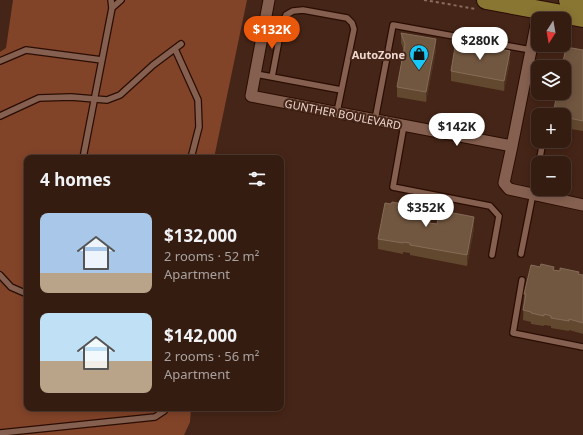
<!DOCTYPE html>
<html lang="en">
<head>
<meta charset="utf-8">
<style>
	:root { --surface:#341c11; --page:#3c251a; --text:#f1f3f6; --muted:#a9a19f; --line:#4e3a31; --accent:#ea580c }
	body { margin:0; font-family:"Noto Sans",sans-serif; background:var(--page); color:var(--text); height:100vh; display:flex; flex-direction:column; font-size:15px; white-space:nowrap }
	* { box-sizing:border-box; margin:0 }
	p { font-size:13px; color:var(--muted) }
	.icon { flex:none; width:22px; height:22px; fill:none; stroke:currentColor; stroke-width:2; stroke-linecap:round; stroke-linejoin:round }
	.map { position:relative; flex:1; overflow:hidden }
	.drawer { position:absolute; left:24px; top:155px; width:260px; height:256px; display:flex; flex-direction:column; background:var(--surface); border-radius:8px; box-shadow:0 2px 10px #0003,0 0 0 1px var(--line) }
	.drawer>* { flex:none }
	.needle { width:26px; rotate:191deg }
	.fabs { position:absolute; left:531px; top:12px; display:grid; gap:8px }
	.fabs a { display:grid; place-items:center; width:40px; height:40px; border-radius:8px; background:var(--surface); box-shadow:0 2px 10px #0003,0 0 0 1px var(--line); font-size:20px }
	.price { position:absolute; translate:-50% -34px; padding:0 9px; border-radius:14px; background:#fff; color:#222; font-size:13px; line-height:26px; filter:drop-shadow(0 1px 2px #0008) }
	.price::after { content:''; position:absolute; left:50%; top:24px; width:12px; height:9px; margin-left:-6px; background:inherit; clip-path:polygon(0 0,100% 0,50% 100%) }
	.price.on { background:var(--accent); color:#fff }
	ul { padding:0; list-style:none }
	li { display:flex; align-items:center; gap:12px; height:100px; padding:0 16px }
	li span { display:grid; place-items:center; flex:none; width:112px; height:80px; border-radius:8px; color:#555 }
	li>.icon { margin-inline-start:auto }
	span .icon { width:48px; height:48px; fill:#fffc; stroke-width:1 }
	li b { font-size:17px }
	h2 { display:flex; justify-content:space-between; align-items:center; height:48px; padding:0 16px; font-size:17px }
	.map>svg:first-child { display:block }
	.green { fill:#824429 }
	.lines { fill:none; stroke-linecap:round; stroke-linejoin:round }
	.service-casing { stroke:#2a0d02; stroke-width:8 }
	.minor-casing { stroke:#2a0d02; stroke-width:13 }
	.primary-casing { stroke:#2a0d02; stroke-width:20 }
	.path { stroke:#8a6e62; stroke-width:2; stroke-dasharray:3 3; stroke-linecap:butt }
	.service { stroke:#856050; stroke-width:5.5 }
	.minor { stroke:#856050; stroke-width:11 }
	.primary { stroke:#8a7633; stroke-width:18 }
	.wall { fill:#62482f }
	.shaded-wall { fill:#50331e }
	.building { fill:#725740; stroke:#856c57 }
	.labels { text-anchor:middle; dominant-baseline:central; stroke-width:4; stroke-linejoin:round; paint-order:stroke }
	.poi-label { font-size:11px; font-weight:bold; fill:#eed8cf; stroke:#452517; text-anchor:end }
	.street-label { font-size:11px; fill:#eed8cf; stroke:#452517 }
</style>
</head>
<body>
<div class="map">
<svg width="583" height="435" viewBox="0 0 583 435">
	<rect width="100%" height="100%" fill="#452517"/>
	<path class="green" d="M 13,0 L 247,0 L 214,158 L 27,158 L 27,408 L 191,408 L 190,422 L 184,435 L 0,435 L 0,52 L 6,48 Z"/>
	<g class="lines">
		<g class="service-casing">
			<path id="service" d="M 112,8 L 121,0
				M 175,49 L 198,100 L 199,127 L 191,158
				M 0,61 L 26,50 L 102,60
				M 256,74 L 341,90
				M 272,77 L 282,24 L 286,15 L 293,11 L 303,10 L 347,18 L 352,23 L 354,29 L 337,112
				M 0,116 L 39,98 L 71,97 L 107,100 L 120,95 L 153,65 L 181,44
				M 375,120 L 393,25 L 531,50
				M 404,125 L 393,187 L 490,206 L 499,216 L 492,255
				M 83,158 L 112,8 L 111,0
				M 539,163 L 543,141
				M 521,254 L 538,168
				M 0,275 L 11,287 L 27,294
				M 522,280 L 513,333 L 583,347
				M 0,433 L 155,417 L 164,411 L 163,408"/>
		</g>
		<g class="minor-casing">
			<path id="minor" d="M 269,0 L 251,96 L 512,146 L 539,10
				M 512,146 L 504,183 L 509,189 L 583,205"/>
		</g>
		<g class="primary-casing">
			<path id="primary" d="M 486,0 L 583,18
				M 568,0 L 583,3"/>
		</g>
		<path class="path" d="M 424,0 L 476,9"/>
		<use href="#service" class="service"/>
		<use href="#minor" class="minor"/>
		<use href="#primary" class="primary"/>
	</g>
	<path class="wall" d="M 401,33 L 436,50 L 426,102 L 397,97 L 397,87 L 404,51 L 401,43 Z
		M 583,50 L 583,131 L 564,128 L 564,115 Z
		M 510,61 L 504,91 L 451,81 L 451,71 Z
		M 431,220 L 431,223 L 474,228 L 467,266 L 410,255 L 410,253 L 403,252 L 403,254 L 378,249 L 378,239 Z
		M 554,270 L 583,275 L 583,334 L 569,330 L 569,331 L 551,328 L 551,326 L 544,325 L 544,326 L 531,324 L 531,322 L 523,320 L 524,294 Z"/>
	<path class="shaded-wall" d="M 436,39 L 436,50 L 426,102 L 426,92 Z
		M 510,51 L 510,61 L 504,91 L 504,81 Z
		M 431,209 L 431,220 L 429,233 L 429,223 Z
		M 474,217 L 474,228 L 467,266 L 467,255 Z"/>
	<path class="building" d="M 401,33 L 436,39 L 426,92 L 397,87 L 405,44 Z
		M 456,41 L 510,51 L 504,81 L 451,71 Z
		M 566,47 L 583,50 L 583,121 L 564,117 L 564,115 L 553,115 L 557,93 L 564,93 L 564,67 L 562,67 Z
		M 392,202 L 431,209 L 429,223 L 437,224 L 439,213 L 447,215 L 448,212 L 474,217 L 467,255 L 410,245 L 410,243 L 403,242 L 403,243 L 378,239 L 385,203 L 391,204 Z
		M 541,264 L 554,267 L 553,270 L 560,271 L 560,268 L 579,272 L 578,274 L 583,275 L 583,323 L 569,319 L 569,321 L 551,318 L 551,316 L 544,314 L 544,316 L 531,313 L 531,312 L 523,310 L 526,294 L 524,294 L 531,265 L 540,267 Z"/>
	<defs>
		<g id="shop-pin" transform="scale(1)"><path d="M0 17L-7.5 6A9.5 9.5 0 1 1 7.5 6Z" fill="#15cafb" stroke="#452517"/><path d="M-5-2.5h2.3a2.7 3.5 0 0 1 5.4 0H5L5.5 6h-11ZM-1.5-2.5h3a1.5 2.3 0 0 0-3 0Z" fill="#111"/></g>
	</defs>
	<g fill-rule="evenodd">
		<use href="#shop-pin" x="419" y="54"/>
	</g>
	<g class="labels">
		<g class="poi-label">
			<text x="405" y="54">AutoZone</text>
		</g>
		<g class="street-label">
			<text transform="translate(343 114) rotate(11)">GUNTHER BOULEVARD</text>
		</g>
	</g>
</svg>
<div class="fabs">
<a><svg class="needle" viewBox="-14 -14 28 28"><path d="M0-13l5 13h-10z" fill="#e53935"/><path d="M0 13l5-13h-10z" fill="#a9a19f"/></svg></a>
<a><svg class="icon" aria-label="layers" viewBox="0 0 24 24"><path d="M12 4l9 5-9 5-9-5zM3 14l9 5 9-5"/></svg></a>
<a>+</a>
<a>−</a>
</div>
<b class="price on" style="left:272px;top:50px">$132K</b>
<b class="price" style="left:480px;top:61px">$280K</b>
<b class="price" style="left:457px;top:147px">$142K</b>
<b class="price" style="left:426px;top:228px">$352K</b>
<section class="drawer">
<h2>4 homes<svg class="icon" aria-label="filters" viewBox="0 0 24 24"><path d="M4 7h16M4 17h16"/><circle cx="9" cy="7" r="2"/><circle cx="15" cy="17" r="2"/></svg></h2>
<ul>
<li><span style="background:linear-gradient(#a9c7e8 75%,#b9a48a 0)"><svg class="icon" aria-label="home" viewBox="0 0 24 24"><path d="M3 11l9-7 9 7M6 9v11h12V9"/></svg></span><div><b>$132,000</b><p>2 rooms · 52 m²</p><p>Apartment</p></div></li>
<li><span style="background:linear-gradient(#bfe0f5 60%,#b9a48a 0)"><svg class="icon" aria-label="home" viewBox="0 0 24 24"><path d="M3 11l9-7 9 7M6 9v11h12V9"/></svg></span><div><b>$142,000</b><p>2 rooms · 56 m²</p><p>Apartment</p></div></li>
</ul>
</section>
</div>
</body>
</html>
